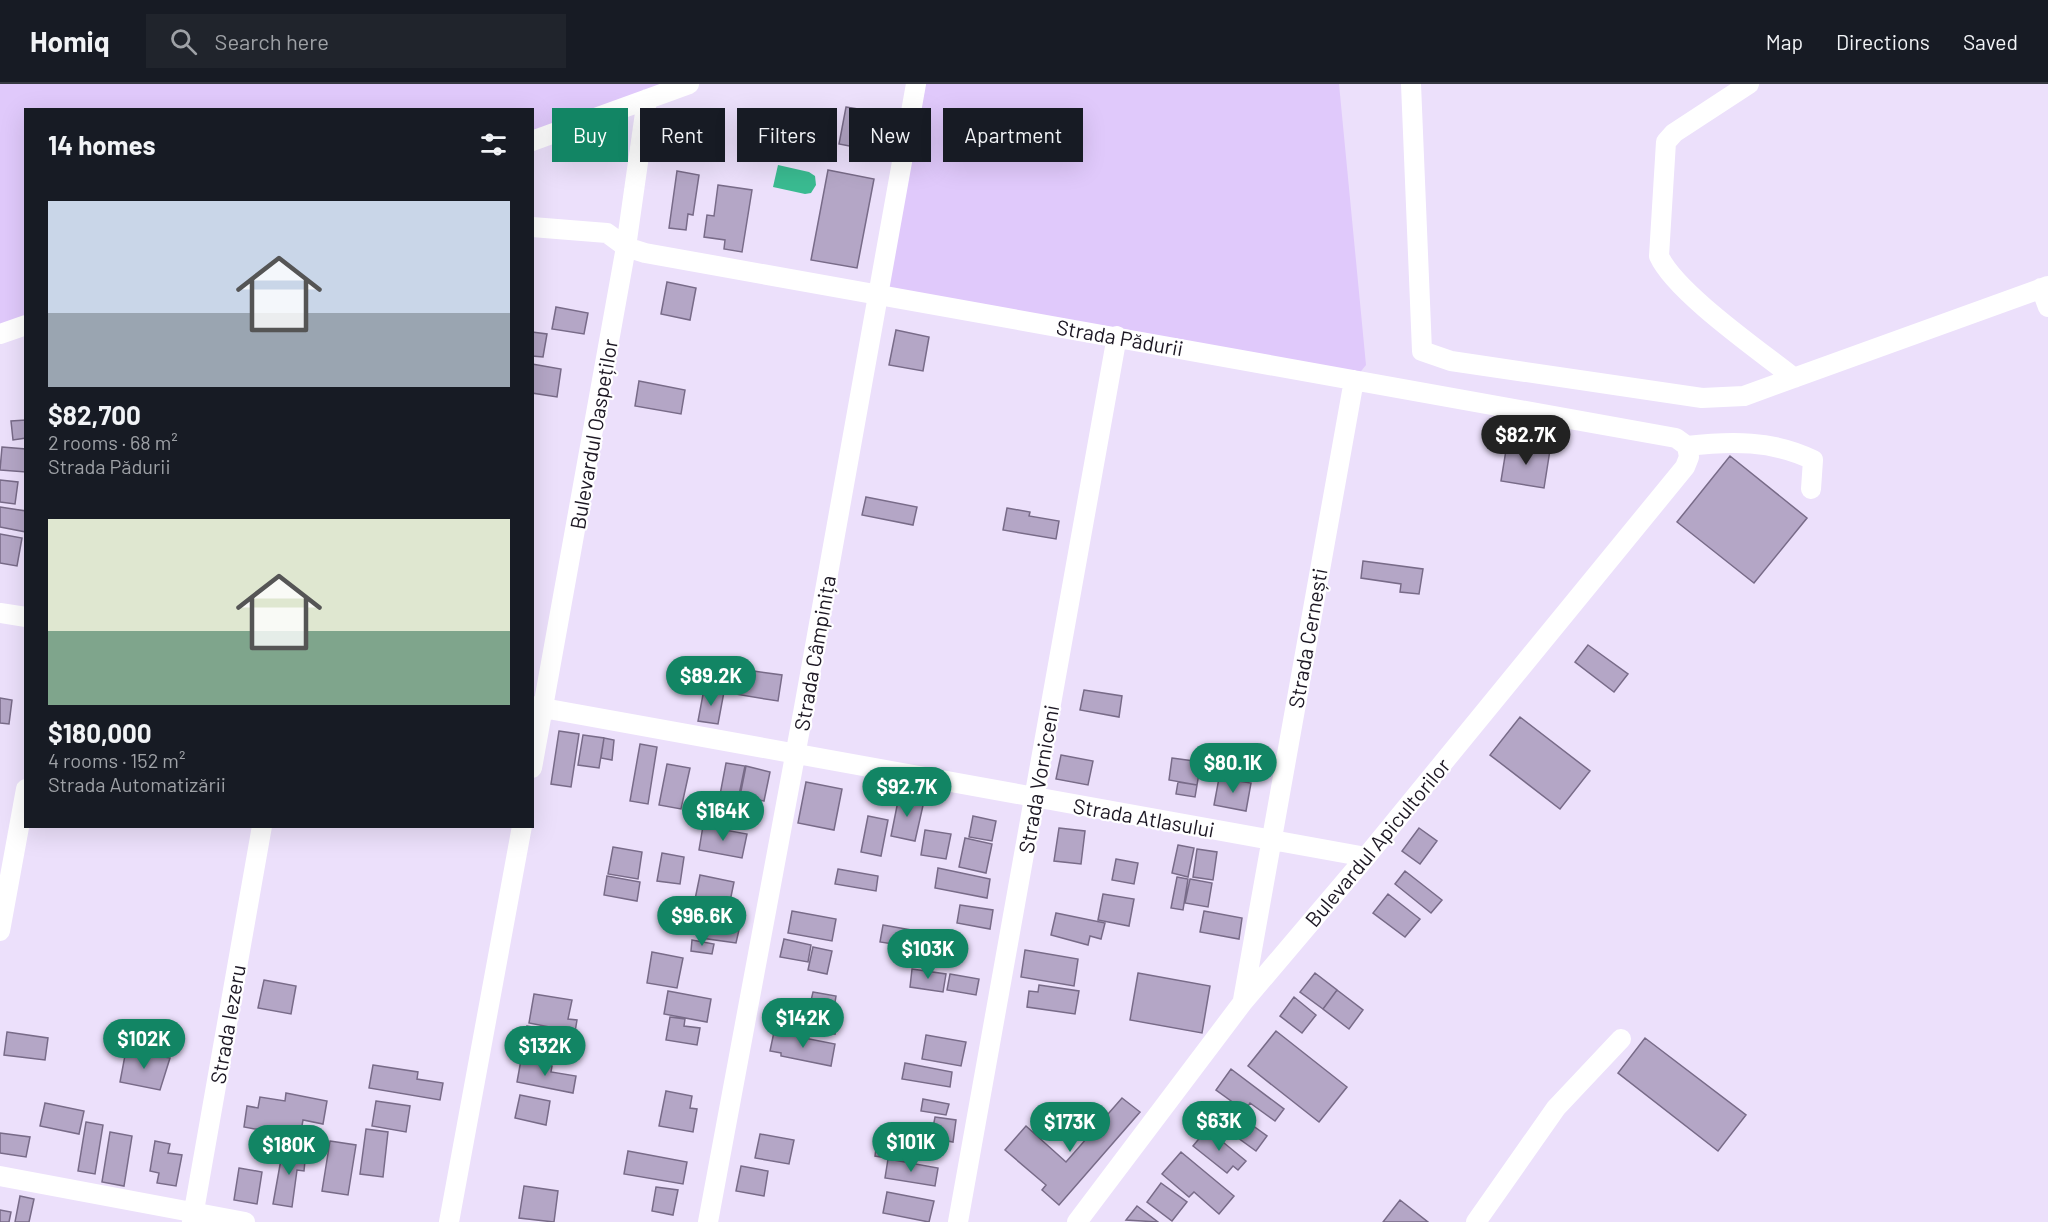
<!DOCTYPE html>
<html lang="en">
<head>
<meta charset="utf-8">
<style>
	:root { --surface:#171b24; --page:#20242c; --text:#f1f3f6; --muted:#9ea1a6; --line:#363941; --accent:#128564 }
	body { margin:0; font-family:Barlow,sans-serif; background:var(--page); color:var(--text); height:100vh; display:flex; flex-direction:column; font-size:22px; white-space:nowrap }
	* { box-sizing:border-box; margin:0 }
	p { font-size:20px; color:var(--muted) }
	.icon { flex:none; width:33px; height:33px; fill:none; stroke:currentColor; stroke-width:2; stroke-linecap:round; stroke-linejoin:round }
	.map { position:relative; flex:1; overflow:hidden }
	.side { position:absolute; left:24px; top:24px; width:510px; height:720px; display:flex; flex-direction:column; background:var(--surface); border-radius:0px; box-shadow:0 6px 24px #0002 }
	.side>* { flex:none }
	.guide { position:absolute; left:552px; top:24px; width:570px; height:54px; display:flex; gap:12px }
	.price { position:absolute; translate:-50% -51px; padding:0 14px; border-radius:21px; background:var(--accent); color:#fff; font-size:20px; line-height:39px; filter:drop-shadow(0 2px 3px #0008) }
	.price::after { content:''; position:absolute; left:50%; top:36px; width:18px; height:14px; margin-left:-9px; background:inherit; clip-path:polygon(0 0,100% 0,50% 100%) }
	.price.on { background:#222; color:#fff }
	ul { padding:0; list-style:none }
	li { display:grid; align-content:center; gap:12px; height:318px; padding:0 24px }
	li span { display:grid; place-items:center; height:186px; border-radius:0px; color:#555 }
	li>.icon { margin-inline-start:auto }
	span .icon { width:108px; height:108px; fill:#fffc; stroke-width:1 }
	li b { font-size:26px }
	h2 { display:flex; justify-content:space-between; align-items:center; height:72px; padding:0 24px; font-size:26px }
	.pill { padding:0 21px; border-radius:0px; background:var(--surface); box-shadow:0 6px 24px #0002; font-size:21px; line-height:54px }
	.pill.on { background:var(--accent); color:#fff }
	header { display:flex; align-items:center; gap:36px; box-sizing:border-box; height:84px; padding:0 30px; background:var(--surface); border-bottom:2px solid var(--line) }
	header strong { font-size:28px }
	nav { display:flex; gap:33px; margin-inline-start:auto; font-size:21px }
	.search { width:420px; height:54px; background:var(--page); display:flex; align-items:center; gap:15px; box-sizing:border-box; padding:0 21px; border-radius:0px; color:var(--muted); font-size:22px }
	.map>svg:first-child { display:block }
	.green { fill:#e0c9fb }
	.water { fill:#3abb91 }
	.building { fill:#b4a6c6; stroke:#786b88; stroke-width:1.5 }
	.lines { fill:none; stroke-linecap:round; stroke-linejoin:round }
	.minor { stroke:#fff; stroke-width:20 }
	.labels { text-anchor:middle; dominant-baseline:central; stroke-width:4.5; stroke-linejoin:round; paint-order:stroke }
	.street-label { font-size:21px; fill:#1c1723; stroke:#fff }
</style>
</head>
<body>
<header>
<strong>Homiq</strong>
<div class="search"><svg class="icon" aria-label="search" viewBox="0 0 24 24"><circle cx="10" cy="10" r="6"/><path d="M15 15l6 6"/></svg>Search here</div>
<nav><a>Map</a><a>Directions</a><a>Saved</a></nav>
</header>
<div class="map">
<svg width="2048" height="1138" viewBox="0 0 2048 1138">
	<rect width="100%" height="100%" fill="#ece0fb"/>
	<path class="green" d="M 0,0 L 689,0 L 533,57 L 532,26 L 26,26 L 25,241 L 0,250 Z
		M 916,0 L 1339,0 L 1366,281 L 1354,296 L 878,210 Z"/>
	<path class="water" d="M 778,81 L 809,88 L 815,92 L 816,101 L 811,109 L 805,110 L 773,103 Z"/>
	<path class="building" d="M 846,23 L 877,28 L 870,66 L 839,60 Z
		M 828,86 L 874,95 L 857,184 L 811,176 Z
		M 677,87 L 699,91 L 693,131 L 688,130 L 686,146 L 669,144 Z
		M 718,101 L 752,106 L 742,168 L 724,165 L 725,156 L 704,153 L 707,131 L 714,132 Z
		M 667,198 L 696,204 L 690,236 L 661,230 Z
		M 556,223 L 588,229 L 584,250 L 552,245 Z
		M 896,246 L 929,253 L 923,287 L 889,281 Z
		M 532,248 L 547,250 L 543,273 L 532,272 Z
		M 532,280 L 561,285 L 557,313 L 532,309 Z
		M 639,297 L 685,306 L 681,330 L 635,322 Z
		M 26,336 L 26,354 L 13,356 L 11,337 Z
		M 1507,360 L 1550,366 L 1544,404 L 1501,397 Z
		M 2,363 L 26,365 L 26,388 L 0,386 Z
		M 1730,372 L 1807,434 L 1754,499 L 1677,438 Z
		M 0,396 L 18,398 L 15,420 L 0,418 Z
		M 866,413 L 917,423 L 913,441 L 862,431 Z
		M 0,423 L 26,427 L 26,448 L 0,443 Z
		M 1007,424 L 1030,428 L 1029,432 L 1059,437 L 1056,455 L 1003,446 Z
		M 0,450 L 22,454 L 17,482 L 0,479 Z
		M 1363,477 L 1423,485 L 1419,510 L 1400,508 L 1401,500 L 1361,494 Z
		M 1588,561 L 1628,590 L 1614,608 L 1575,578 Z
		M 739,585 L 782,591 L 778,617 L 735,610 Z
		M 704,605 L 724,608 L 718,640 L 698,637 Z
		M 1084,606 L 1122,612 L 1119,633 L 1080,626 Z
		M 0,614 L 12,616 L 9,640 L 0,639 Z
		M 1520,633 L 1590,687 L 1560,725 L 1490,671 Z
		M 559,647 L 579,650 L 571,703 L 551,700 Z
		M 583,651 L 604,654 L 599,684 L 578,681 Z
		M 604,654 L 614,656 L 612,676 L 601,674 Z
		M 640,660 L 657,663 L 648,720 L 630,717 Z
		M 1231,669 L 1259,674 L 1256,690 L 1228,686 Z
		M 1061,671 L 1093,677 L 1088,701 L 1056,695 Z
		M 1172,674 L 1201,678 L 1197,701 L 1169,696 Z
		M 726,679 L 745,682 L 734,735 L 716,732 Z
		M 667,680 L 690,684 L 681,725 L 659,721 Z
		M 746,682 L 770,688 L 764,717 L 740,712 Z
		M 1219,694 L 1251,699 L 1246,727 L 1214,721 Z
		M 806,698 L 842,705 L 834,746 L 798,739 Z
		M 1178,698 L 1197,701 L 1195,713 L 1176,710 Z
		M 899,712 L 924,717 L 915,757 L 891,752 Z
		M 868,732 L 888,736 L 881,772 L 861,768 Z
		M 973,732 L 996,737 L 992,757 L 969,753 Z
		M 703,742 L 747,750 L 742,774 L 699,766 Z
		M 1059,744 L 1085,747 L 1081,780 L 1054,777 Z
		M 1419,744 L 1437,757 L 1420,780 L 1402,767 Z
		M 925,746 L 951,750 L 946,775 L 921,771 Z
		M 965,754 L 992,760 L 986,789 L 959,783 Z
		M 1178,761 L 1194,764 L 1188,793 L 1172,789 Z
		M 613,763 L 642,768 L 638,795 L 608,790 Z
		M 1197,765 L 1217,768 L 1213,796 L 1193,793 Z
		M 662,769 L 684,773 L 680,800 L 657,797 Z
		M 1116,775 L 1138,779 L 1134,800 L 1112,796 Z
		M 938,784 L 990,795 L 987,814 L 935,804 Z
		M 838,785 L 878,792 L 876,807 L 835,800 Z
		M 1405,787 L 1442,816 L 1431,829 L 1395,800 Z
		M 700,791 L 734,798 L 726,837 L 692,830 Z
		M 607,792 L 640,798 L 637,817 L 604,811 Z
		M 1177,793 L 1188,795 L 1183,826 L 1171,824 Z
		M 1190,795 L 1212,799 L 1208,823 L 1185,819 Z
		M 1103,810 L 1134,815 L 1129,842 L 1098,836 Z
		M 1388,810 L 1420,835 L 1405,853 L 1373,829 Z
		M 960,821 L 993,826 L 990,845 L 957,839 Z
		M 792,827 L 836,835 L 832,857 L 788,849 Z
		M 1204,827 L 1242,834 L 1239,855 L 1200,848 Z
		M 1056,829 L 1105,839 L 1101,855 L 1090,852 L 1088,861 L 1051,851 Z
		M 703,841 L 739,846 L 736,859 L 701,854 Z
		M 883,841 L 952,853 L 949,869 L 880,858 Z
		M 784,855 L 811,861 L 808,878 L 780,873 Z
		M 692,856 L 714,860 L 712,870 L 691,867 Z
		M 813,863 L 832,867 L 827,890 L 808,886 Z
		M 1025,866 L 1078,875 L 1074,902 L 1021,893 Z
		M 652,868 L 683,874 L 677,904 L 647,899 Z
		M 912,885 L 946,890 L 943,908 L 910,903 Z
		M 1138,889 L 1210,902 L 1202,949 L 1130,936 Z
		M 1315,889 L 1337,906 L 1323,925 L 1300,908 Z
		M 950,890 L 979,895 L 976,911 L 947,906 Z
		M 264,896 L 296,902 L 291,930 L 258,924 Z
		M 1039,901 L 1079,907 L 1075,930 L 1027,923 L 1029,907 L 1038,908 Z
		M 1337,906 L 1363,926 L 1349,945 L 1323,925 Z
		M 668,907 L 711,915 L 707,938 L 664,930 Z
		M 813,908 L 836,912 L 833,930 L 809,925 Z
		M 534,910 L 572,916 L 568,935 L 577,936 L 575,948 L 529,939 Z
		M 1294,913 L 1316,931 L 1302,949 L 1280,932 Z
		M 798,927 L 838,935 L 835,950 L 795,942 Z
		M 670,933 L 685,935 L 684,942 L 700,944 L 697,961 L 666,956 Z
		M 527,942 L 576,951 L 573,973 L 524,964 Z
		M 1276,947 L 1347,1003 L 1319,1038 L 1248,982 Z
		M 7,948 L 48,954 L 45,976 L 4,971 Z
		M 774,948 L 835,960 L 831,982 L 781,972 L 781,969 L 770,967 Z
		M 926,951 L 966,958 L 961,982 L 922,975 Z
		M 1645,954 L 1746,1031 L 1718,1067 L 1618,989 Z
		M 126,966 L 170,974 L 160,1006 L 120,998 Z
		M 521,976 L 552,982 L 551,988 L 576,992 L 573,1009 L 517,998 Z
		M 905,979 L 952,988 L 950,1003 L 902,995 Z
		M 373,981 L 418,988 L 417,995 L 443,999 L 440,1016 L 369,1004 Z
		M 1231,985 L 1284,1025 L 1275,1037 L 1250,1019 L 1245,1027 L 1216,1006 Z
		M 666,1007 L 692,1012 L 690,1024 L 697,1025 L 693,1048 L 659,1042 Z
		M 286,1009 L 327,1017 L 323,1040 L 303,1036 L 300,1053 L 244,1043 L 247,1022 L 258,1024 L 260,1013 L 285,1017 Z
		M 520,1011 L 550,1017 L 546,1041 L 515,1034 Z
		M 1122,1014 L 1140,1028 L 1059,1121 L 1042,1106 L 1046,1101 L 1005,1066 L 1026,1042 L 1066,1078 Z
		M 923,1015 L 949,1020 L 946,1031 L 921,1027 Z
		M 376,1017 L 410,1022 L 406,1048 L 372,1042 Z
		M 45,1019 L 84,1027 L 79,1050 L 40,1042 Z
		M 1234,1028 L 1267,1052 L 1256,1067 L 1223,1043 Z
		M 935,1033 L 956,1036 L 953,1058 L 931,1054 Z
		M 86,1038 L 103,1041 L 95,1090 L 78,1087 Z
		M 366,1045 L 388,1048 L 383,1093 L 360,1090 Z
		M 1207,1045 L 1246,1077 L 1238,1086 L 1233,1082 L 1227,1089 L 1193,1062 Z
		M 110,1048 L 132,1052 L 124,1102 L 102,1098 Z
		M 0,1049 L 30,1053 L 26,1073 L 0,1069 Z
		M 760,1050 L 794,1056 L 789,1080 L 755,1074 Z
		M 877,1056 L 908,1061 L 906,1077 L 875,1072 Z
		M 155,1057 L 170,1060 L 168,1069 L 182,1071 L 176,1102 L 157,1099 L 159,1089 L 150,1087 Z
		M 330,1057 L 356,1061 L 348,1111 L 322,1107 Z
		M 283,1064 L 306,1067 L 304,1087 L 297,1086 L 292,1123 L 273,1120 Z
		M 628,1067 L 687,1078 L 683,1100 L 624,1090 Z
		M 1181,1068 L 1234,1112 L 1219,1130 L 1194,1108 L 1189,1113 L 1162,1090 Z
		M 888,1075 L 938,1084 L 935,1102 L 885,1094 Z
		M 741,1082 L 768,1087 L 764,1112 L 736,1107 Z
		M 239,1084 L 262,1088 L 257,1120 L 234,1116 Z
		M 1161,1099 L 1187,1118 L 1172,1137 L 1147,1118 Z
		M 524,1102 L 558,1107 L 554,1138 L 519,1134 Z
		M 656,1103 L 678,1106 L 673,1131 L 652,1127 Z
		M 887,1108 L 934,1117 L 929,1138 L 883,1129 Z
		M 20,1112 L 34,1115 L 29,1138 L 15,1138 Z
		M 1400,1116 L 1428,1138 L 1383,1138 Z
		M 1137,1122 L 1158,1138 L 1126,1136 Z
		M 0,1126 L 11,1128 L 9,1138 L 0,1138 Z"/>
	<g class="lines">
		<path class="minor" d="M 1411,0 L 1422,267 L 1451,277 L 1702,314 L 1744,312 L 2048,202
			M 1749,0 L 1674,49 L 1666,58 L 1659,172 C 1675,208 1760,267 1794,294
			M 532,57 L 689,0
			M 532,143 L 607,149 L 626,163 L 645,169 L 1676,354 L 1687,362 L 1689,373 L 1685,383 L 1366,773 L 1243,918 L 1077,1138
			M 2041,204 L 2048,223
			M 0,250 L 26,241
			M 1687,362 C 1730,357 1773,356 1813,376 L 1811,405
			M 0,529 L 26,533
			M 532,622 L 1366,773
			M 532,684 L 626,163 L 647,15
			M 0,847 L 26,705
			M 1243,916 L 1354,296
			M 0,1092 L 245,1138
			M 192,1138 L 262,742
			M 449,1138 L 522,742
			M 708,1138 L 803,629 L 916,0
			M 958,1138 L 1117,252
			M 1476,1138 L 1556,1024 L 1621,955"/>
	</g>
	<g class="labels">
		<g class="street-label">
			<text transform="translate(1120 253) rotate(10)">Strada Pădurii</text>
			<text transform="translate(593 350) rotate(-80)">Bulevardul Oaspeților</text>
			<text transform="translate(1307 554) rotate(-80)">Strada Cernești</text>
			<text transform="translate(814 569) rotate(-80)">Strada Câmpinița</text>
			<text transform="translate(1038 695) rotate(-80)">Strada Vorniceni</text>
			<text transform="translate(1144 733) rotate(10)">Strada Atlasului</text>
			<text transform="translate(1377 758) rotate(-50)">Bulevardul Apicultorilor</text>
			<text transform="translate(227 940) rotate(-80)">Strada Iezeru</text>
		</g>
	</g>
</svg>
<b class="price on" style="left:1526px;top:382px">$82.7K</b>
<b class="price" style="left:711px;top:623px">$89.2K</b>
<b class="price" style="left:1233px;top:710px">$80.1K</b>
<b class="price" style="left:907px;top:734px">$92.7K</b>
<b class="price" style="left:723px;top:758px">$164K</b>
<b class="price" style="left:702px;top:863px">$96.6K</b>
<b class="price" style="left:928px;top:896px">$103K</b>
<b class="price" style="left:803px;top:965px">$142K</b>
<b class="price" style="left:144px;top:986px">$102K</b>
<b class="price" style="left:545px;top:993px">$132K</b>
<b class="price" style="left:1219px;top:1068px">$63K</b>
<b class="price" style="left:1070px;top:1069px">$173K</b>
<b class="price" style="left:911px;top:1089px">$101K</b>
<b class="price" style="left:289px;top:1092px">$180K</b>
<div class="guide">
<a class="pill on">Buy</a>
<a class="pill">Rent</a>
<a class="pill">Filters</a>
<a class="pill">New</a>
<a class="pill">Apartment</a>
</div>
<section class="side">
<h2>14 homes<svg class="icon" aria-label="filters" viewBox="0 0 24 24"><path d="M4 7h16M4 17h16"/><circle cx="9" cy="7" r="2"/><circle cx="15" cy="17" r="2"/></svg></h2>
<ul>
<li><span style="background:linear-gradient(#c9d6e8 60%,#9aa5b1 0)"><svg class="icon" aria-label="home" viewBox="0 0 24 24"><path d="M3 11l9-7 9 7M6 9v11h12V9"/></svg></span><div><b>$82,700</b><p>2 rooms · 68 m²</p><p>Strada Pădurii</p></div></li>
<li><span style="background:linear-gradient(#dfe7d0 60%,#7fa58c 0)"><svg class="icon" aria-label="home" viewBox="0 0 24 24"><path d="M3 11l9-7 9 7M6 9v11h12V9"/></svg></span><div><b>$180,000</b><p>4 rooms · 152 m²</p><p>Strada Automatizării</p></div></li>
</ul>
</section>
</div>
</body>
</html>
